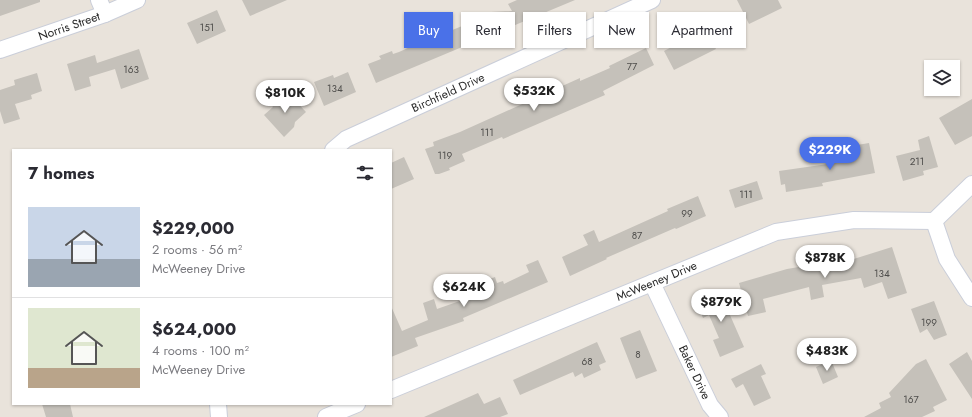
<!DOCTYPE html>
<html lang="en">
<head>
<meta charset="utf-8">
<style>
	:root { --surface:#fff; --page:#f2f2f3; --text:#2b2b33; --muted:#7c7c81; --line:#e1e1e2; --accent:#4a71e8 }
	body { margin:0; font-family:Jost,sans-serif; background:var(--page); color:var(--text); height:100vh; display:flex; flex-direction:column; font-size:15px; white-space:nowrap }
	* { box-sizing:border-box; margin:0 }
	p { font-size:13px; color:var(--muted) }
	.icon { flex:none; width:22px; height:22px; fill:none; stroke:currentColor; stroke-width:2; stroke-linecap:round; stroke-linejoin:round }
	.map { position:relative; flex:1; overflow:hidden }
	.side { position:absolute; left:12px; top:149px; width:380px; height:256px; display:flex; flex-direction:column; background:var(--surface); border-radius:0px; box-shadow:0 1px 3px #0004 }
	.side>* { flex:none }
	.hud { position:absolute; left:404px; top:12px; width:380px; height:36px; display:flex; gap:8px }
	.fabs { position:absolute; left:924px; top:60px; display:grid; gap:8px }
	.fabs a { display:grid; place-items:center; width:36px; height:36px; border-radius:0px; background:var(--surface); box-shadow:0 1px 3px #0004; font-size:20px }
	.price { position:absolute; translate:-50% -34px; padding:0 9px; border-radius:14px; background:#fff; color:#222; font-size:13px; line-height:26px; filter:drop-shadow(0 1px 2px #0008) }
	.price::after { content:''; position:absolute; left:50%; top:24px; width:12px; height:9px; margin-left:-6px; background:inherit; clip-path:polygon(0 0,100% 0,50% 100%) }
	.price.active { background:var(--accent); color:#fff }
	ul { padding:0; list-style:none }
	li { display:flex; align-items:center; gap:12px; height:100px; padding:0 16px }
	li+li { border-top:1px solid var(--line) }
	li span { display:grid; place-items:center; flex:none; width:112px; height:80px; border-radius:0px; color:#555 }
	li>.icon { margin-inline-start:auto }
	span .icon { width:48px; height:48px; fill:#fffc; stroke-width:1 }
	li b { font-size:17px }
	h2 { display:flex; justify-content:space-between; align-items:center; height:48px; padding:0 16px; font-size:17px }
	.chip { padding:0 14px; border-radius:0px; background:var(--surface); box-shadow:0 1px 3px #0004; font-size:14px; line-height:36px }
	.chip.active { background:var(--accent); color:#fff }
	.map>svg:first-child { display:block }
	.building { fill:#c5c1ba }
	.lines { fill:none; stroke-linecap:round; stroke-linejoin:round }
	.street-casing { stroke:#caced9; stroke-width:18 }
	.street { stroke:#fff; stroke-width:16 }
	.labels { text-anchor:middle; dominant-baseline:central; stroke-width:3; stroke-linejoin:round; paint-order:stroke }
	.number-label { font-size:10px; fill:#4f4e4c }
	.street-label { font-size:12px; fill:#282828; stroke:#fff }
</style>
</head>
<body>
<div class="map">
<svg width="972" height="417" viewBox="0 0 972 417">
	<rect width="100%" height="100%" fill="#e9e3db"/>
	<path class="building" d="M 0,0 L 40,0 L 40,2 L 0,16 Z
		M 242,0 L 287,0 L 250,16 Z
		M 517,0 L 575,0 L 376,83 L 368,64 L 381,59 L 379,56 L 392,51 L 393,54 L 399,52 L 430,38 L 430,36 L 441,31 L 443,33 L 450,30 L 450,31 L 479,19 L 491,12 L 512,11 L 508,4 Z
		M 737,0 L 778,0 L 782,8 L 749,24 Z
		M 217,10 L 226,31 L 197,44 L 187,23 Z
		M 702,20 L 716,49 L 674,70 L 664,51 L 687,39 L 683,29 Z
		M 646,48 L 654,65 L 603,91 L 605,95 L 503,139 L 502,137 L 462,154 L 465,161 L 449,168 L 450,170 L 439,174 L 435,174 L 425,149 L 434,146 L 433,142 L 460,132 L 580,78 L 580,81 L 610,68 L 609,66 Z
		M 139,49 L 149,79 L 121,89 L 115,69 L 89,77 L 91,86 L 75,91 L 67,64 L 95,55 L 97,63 Z
		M 348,72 L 356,92 L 324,106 L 314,82 L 333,75 L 334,78 Z
		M 37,73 L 42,91 L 31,95 L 32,99 L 15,104 L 20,119 L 4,124 L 0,111 L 0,90 L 15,85 L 14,80 Z
		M 288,93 L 306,112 L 295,122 L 294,127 L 284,137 L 264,115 L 273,107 L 271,104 L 279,97 L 282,99 Z
		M 972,99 L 972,136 L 955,145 L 939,118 Z
		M 929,136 L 938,167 L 923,171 L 924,175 L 903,181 L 896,156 L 920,150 L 918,140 Z
		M 869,143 L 875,173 L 822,183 L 823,186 L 786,192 L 785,184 L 781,185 L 779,171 L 835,163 L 834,160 L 853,157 L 851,146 Z
		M 404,157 L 414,179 L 391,189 L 391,163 Z
		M 757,181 L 763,199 L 735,208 L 729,190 Z
		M 698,196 L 706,216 L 676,229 L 675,228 L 606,258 L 607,259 L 570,276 L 562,257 L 588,245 L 583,235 L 594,230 L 599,242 L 668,211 L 667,209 Z
		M 892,247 L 907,293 L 888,299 L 882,282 L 864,288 L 861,278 L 822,285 L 824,297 L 811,300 L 809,287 L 763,299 L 766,312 L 748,316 L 739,283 L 787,269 L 840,260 L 841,263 Z
		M 538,260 L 548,282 L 463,318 L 464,321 L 415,338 L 418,346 L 391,357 L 391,306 L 402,331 L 428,320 L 423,303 L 434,299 L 437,309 L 471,297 L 471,296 L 487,290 L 484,281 L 495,277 L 497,283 L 503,281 L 504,284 L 529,272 L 526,265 Z
		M 719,290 L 744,347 L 720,357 L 713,340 L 719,338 L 709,315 L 703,318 L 696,300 Z
		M 934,301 L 947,335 L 934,340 L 927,329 L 920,333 L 911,309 Z
		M 640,330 L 657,371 L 636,379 L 620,338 Z
		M 597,342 L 606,362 L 599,365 L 601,370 L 584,378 L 582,373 L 575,377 L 573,372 L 520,395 L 513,380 Z
		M 967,352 L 972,361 L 972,399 L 949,364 Z
		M 926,359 L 947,400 L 933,407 L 935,411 L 922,417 L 864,417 L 881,408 L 879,403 L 891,397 L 889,393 L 916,364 Z
		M 831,360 L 838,377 L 823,384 L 816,367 Z
		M 761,364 L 766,374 L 761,376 L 771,398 L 754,406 L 743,384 L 736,388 L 731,379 Z
		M 478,393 L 484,404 L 500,397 L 508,414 L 500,417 L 424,417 Z
		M 42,404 L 70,404 L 73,417 L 46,417 Z"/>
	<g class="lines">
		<g class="street-casing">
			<g id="street">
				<path d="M 99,0 L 105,14"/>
				<path id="s1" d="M 0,50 L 105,14 L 137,0"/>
				<path id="s2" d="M 333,150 L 346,139 L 652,0"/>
				<path d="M 934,221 L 947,259 L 972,298"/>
				<path d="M 934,221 L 972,184"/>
				<path id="s3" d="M 652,283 L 710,405 L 720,417"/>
				<path id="s4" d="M 391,390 L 776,232 L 854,220 L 934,221"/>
				<path d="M 218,404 L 219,417"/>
				<path d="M 326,417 L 357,404"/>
			</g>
		</g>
		<use href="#street" class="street"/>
	</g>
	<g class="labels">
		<g class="number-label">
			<text x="207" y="27">151</text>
			<text x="632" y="66">77</text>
			<text x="131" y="69">163</text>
			<text x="335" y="88">134</text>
			<text x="487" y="132">111</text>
			<text x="445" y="155">119</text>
			<text x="917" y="161">211</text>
			<text x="746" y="194">111</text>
			<text x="687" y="213">99</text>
			<text x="637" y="235">87</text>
			<text x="882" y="273">134</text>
			<text x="929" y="322">199</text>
			<text x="638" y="354">8</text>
			<text x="587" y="361">68</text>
			<text x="911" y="399">167</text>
		</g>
		<g class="street-label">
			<text stroke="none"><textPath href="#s1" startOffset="73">Norris Street</textPath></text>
			<text stroke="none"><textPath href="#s2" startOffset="129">Birchfield Drive</textPath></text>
			<text stroke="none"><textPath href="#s4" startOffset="287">McWeeney Drive</textPath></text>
			<text stroke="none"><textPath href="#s3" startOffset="99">Baker Drive</textPath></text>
		</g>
	</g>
</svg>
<div class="fabs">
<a><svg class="icon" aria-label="layers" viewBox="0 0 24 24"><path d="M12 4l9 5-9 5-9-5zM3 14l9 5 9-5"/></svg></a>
</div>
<b class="price" style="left:534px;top:112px">$532K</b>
<b class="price" style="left:285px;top:114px">$810K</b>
<b class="price active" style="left:830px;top:171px">$229K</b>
<b class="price" style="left:825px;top:279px">$878K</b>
<b class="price" style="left:464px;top:308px">$624K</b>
<b class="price" style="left:721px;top:323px">$879K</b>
<b class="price" style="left:827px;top:372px">$483K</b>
<div class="hud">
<a class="chip active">Buy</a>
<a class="chip">Rent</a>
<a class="chip">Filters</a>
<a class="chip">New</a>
<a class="chip">Apartment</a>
</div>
<section class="side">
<h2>7 homes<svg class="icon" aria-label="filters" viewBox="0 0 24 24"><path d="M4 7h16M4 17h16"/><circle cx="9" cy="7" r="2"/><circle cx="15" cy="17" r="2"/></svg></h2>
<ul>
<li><span style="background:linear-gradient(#c9d6e8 65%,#9aa5b1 0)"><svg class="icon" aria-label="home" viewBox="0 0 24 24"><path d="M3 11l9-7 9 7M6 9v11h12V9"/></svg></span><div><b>$229,000</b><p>2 rooms · 56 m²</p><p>McWeeney Drive</p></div></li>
<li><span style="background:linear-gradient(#dfe7d0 75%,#b9a48a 0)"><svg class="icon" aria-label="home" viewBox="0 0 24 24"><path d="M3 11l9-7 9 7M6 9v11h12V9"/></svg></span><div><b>$624,000</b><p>4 rooms · 100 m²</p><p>McWeeney Drive</p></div></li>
</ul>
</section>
</div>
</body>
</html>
